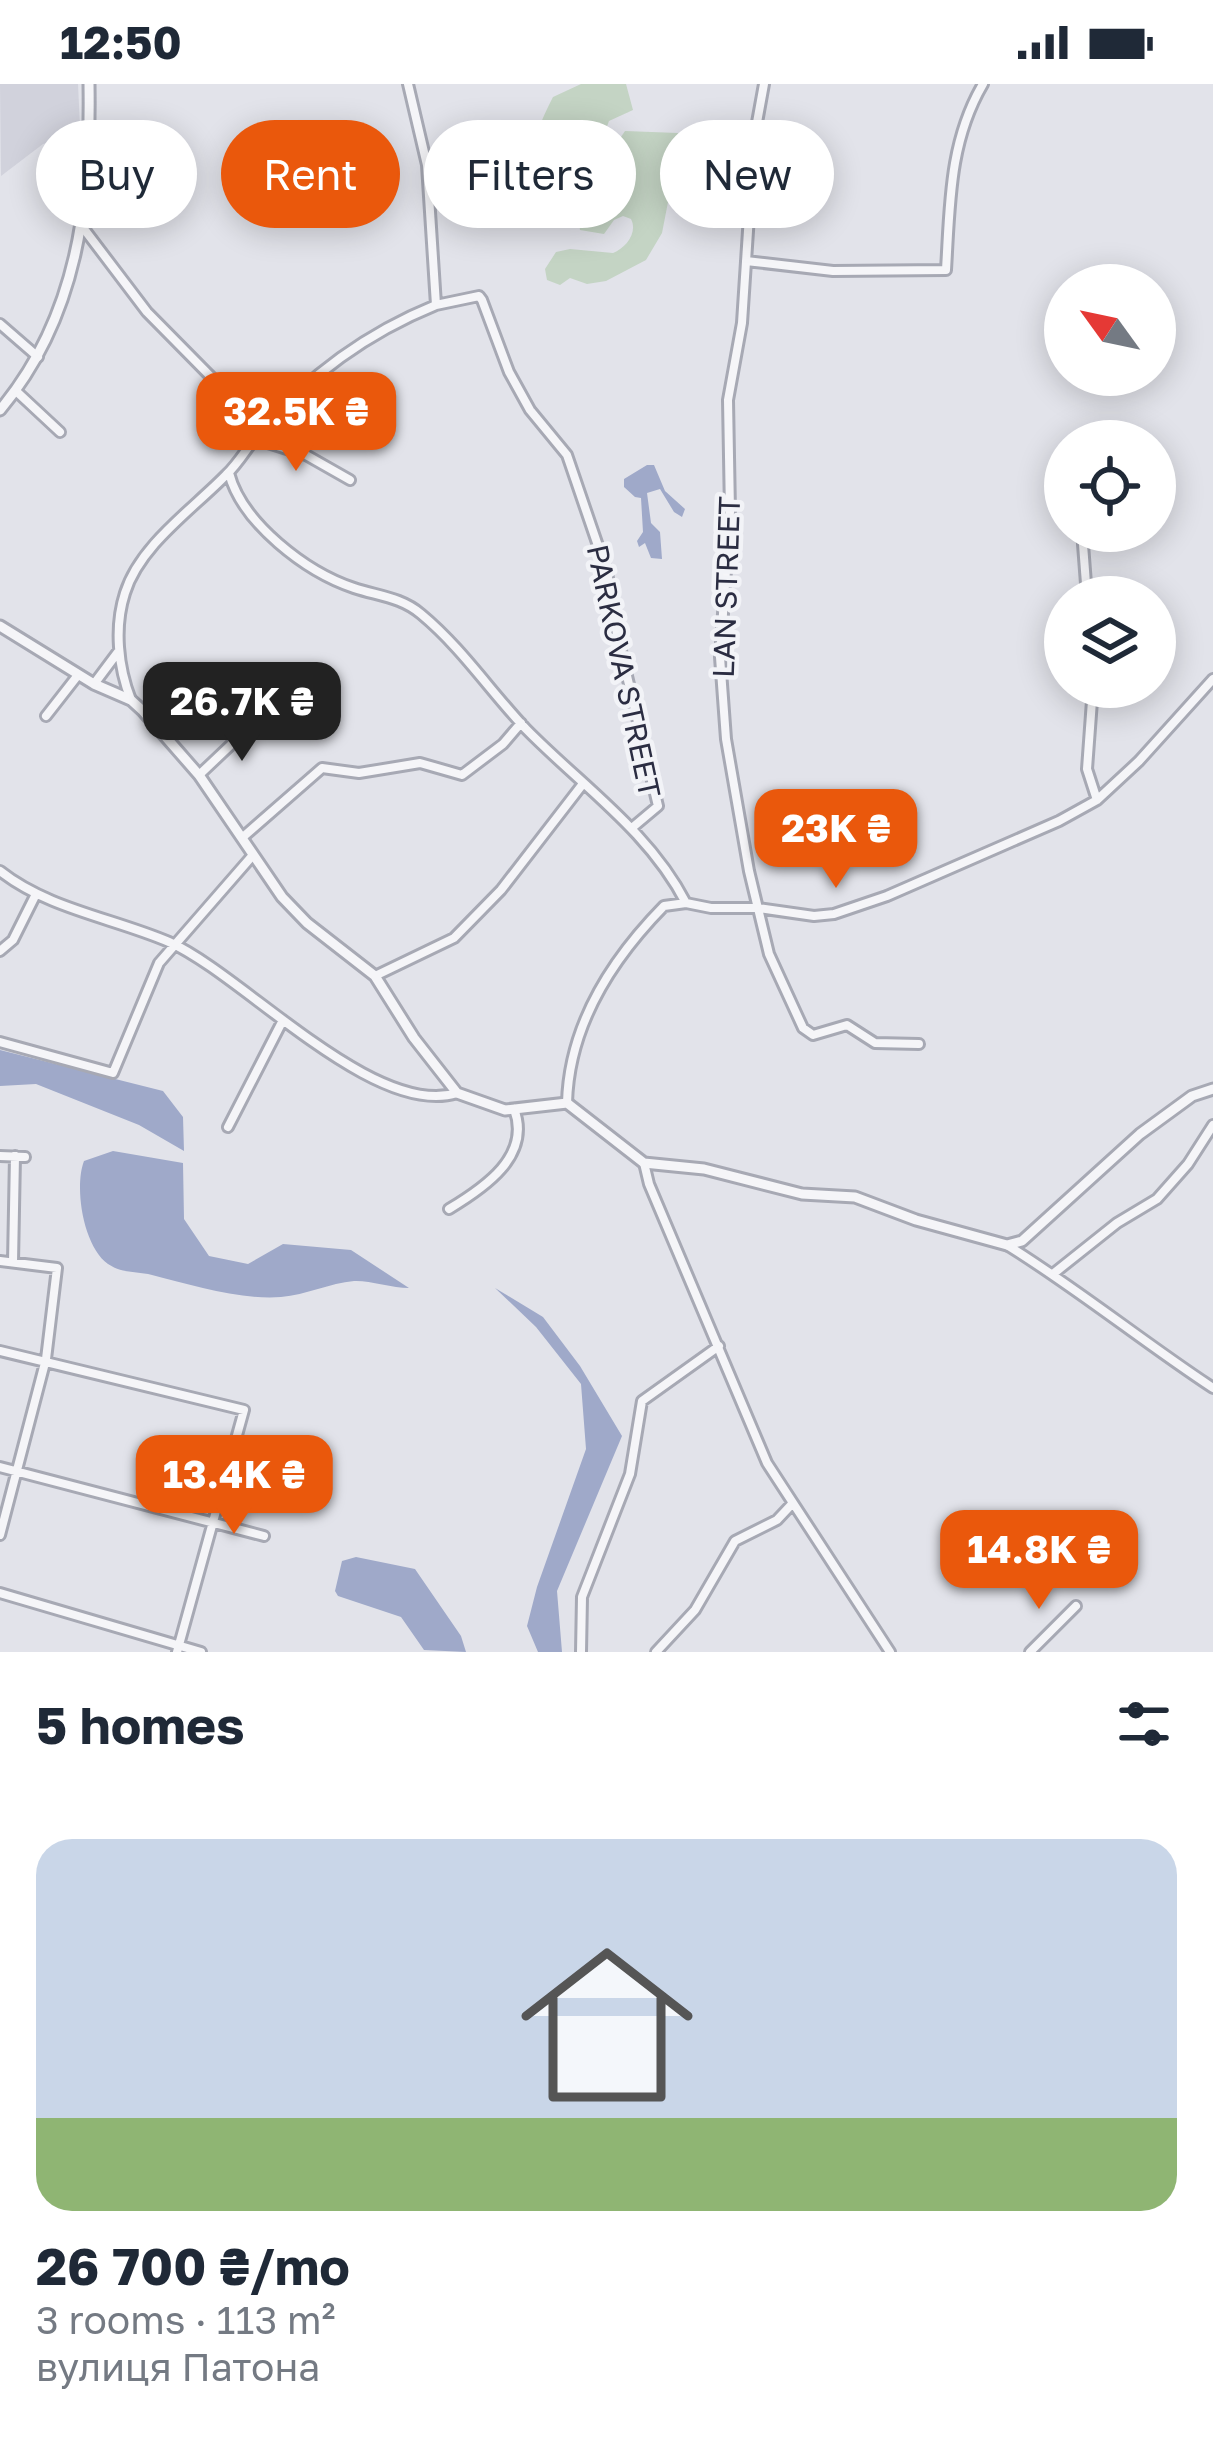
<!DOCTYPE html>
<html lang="en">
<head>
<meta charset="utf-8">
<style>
	:root { --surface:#fff; --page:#f6f6f7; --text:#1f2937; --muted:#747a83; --line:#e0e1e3; --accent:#ea580c }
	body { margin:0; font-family:"Golos Text",sans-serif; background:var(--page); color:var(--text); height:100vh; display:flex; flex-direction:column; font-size:45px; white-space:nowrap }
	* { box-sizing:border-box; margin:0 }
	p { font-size:39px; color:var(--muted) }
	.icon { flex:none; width:66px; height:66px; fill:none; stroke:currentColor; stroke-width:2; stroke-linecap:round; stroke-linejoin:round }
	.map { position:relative; height:1568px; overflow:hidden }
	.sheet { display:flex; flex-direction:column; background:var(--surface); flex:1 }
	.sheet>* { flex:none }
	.top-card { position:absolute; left:36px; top:36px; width:1143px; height:108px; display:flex; gap:24px }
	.needle { width:78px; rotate:303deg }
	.buttons { position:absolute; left:1044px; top:180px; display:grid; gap:24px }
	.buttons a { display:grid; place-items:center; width:132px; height:132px; border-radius:50%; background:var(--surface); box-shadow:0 6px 30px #0003; font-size:60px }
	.price { position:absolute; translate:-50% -102px; padding:0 27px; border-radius:24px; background:var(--accent); color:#fff; font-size:39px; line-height:78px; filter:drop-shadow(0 3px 6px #0008) }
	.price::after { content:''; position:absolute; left:50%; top:72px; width:36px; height:27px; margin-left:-18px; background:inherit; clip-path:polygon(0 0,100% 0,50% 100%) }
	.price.current { background:#222; color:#fff }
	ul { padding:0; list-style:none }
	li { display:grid; align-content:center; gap:24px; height:636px; padding:0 36px }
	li+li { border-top:3px solid var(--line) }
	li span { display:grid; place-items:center; height:372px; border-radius:36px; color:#555 }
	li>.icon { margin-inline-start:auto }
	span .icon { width:216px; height:216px; fill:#fffc; stroke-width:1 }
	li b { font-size:51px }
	h2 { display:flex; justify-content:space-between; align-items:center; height:144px; padding:0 36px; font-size:51px }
	.pill { padding:0 42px; border-radius:54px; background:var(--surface); box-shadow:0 6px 30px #0003; font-size:42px; line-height:108px }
	.pill.current { background:var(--accent); color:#fff }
	.status { display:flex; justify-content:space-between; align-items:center; height:84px; padding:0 60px; background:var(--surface); direction:ltr }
	.status svg { height:33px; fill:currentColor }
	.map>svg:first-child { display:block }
	.built { fill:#d1d2dc }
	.green { fill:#c4d4c4 }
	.water { fill:#9fa9c9 }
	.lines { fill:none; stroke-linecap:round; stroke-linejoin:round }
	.minor-casing { stroke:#a7a9b4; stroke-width:14 }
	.tertiary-casing { stroke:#a7a9b4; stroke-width:15 }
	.minor { stroke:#f5f5f8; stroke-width:8 }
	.tertiary { stroke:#f5f5f8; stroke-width:9 }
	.labels { text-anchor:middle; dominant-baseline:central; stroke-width:9; stroke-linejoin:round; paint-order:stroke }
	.street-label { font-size:30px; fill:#2b2d42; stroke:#f2f3f7 }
</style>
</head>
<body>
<div class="status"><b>12:50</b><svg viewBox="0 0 49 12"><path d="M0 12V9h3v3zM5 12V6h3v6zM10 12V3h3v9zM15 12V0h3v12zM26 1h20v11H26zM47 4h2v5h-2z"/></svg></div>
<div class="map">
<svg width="1213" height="1568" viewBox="0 0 1213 1568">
	<rect width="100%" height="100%" fill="#e2e3ea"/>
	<path class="built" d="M 0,0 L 78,0 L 80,43 L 69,54 L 43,60 L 1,92 Z"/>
	<path class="green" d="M 581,0 L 626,0 L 633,26 L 609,37 L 603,53 L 607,59 L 617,59 L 625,47 L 678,49 L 668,77 L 680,87 L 682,109 L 669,113 L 662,149 L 646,176 L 606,197 L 587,200 L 570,194 L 560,201 L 547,196 L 545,185 L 556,168 L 570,165 L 613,169 C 626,164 638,149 631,135 L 623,132 L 614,136 L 604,150 L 580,146 L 577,124 C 534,77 522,73 553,13 Z"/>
	<path class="water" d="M 647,381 L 654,381 L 665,407 L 685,425 L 682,433 L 674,428 L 660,405 L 647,409 L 651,439 L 660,448 L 662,475 L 651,474 L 645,459 L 639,463 L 637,457 L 643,448 L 641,414 L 635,413 L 624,403 L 624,395 Z
		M 0,966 L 163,1007 L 183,1033 L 184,1067 L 139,1041 L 36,1000 L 0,1002 Z
		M 113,1067 L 183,1079 L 184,1135 L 209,1172 L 248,1180 L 283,1160 L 351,1166 L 409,1204 C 392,1204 368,1196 354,1197 C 330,1199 306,1211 281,1213 C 239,1216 192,1201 152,1191 C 137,1187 123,1190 108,1180 C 83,1162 74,1103 84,1077 Z
		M 495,1204 L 543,1233 L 580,1282 L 622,1352 L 557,1507 L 562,1568 L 538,1568 L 527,1542 L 537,1503 L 586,1365 L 581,1300 L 536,1243 Z
		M 356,1473 L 415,1485 L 461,1552 L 466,1568 L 424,1566 L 401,1533 L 338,1512 L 335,1507 L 342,1477 Z"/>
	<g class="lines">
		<g class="minor-casing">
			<path id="minor" d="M 408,0 L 427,81 L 436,221 L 479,212 L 482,216 L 509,288 L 530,326 L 567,371 L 607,488 L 617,550 L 658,722 L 633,743
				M 764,0 L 754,55 L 742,239 L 728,316 L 730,428 L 720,573 L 726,655 L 749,787 L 769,870 L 803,944 L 813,951 L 847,941 L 875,959 L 919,960
				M 81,141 L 147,228 L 220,302 L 255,355
				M 746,177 L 833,187 L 946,186 C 950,120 949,58 983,0
				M 0,240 L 38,273
				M 16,307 L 60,348
				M 255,355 L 306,371 L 350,396
				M 229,389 C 242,439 306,488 354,504 C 378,512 401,513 421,530 C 462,564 490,607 526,645 C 582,702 649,747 686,819
				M 1082,447 L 1087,513
				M 94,600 L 118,568
				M 1093,603 L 1087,685 L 1097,716
				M 131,616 C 118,583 114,543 125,509 C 140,461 193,425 226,391 C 239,379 248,362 260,348 C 309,291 367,249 436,221
				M 46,632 L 78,591
				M 199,691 L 255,638
				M 243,753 L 322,684 L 359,689 L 420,679 L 462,691 L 503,660 L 521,639
				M 0,787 C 48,825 113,834 169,858 C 242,890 374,1035 457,1009
				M 0,867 L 13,856 L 36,810
				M 375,892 L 454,854 L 501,806 L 582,701
				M 0,958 L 113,989 L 159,879 L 253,771
				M 567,1019 C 569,942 612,875 664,822 L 686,819 L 711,824 L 758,824 L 814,832 L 834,830 L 887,812 L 1059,737 L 1097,716 L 1139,677 L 1213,595
				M 228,1043 L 283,936
				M 0,1072 L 25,1073
				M 644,1079 L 649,1100 L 767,1379 L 890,1568
				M 449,1125 C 484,1104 532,1072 514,1025
				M 1007,1161 C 1078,1205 1143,1258 1213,1304
				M 0,1177 L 57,1184 L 46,1275 L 0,1451
				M 13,1178 L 15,1072
				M 1053,1190 L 1117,1139 L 1157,1115 L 1188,1080 L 1213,1041
				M 0,1267 L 244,1326 L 177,1568
				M 0,1383 L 264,1452
				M 0,1509 L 201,1568
				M 581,1568 L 582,1513 L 630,1390 L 642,1317 L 719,1262
				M 656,1568 L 695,1526 L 735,1457 L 777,1436 L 792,1420
				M 1030,1568 L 1076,1522"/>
		</g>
		<g class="tertiary-casing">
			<path id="tertiary" d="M 0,326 C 78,233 91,118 89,0
				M 0,542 L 94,600 L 131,616 L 143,627 L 199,691 L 282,813 L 307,839 L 375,892 L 414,954 L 457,1009 L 505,1026 L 567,1019 L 644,1079 L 704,1085 L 802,1110 L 855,1113 L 916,1136 L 1007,1161 L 1022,1157 L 1140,1050 L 1192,1012 L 1213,1005"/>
		</g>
		<use href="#minor" class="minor"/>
		<use href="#tertiary" class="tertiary"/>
	</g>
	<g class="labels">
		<g class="street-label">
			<text transform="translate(726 503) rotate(-88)">LAN STREET</text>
			<text transform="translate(624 587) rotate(78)">PARKOVA STREET</text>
		</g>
	</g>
</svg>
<div class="buttons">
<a><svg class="needle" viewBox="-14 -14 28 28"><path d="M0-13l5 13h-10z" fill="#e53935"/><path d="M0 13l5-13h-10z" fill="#747a83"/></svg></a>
<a><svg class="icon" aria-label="locate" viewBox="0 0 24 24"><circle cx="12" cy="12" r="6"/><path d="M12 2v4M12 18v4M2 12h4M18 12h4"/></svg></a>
<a><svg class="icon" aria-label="layers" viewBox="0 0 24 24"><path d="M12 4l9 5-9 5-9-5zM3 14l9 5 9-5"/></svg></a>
</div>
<b class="price" style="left:296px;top:390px">32.5K ₴</b>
<b class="price current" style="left:242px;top:680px">26.7K ₴</b>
<b class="price" style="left:836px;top:807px">23K ₴</b>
<b class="price" style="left:234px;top:1453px">13.4K ₴</b>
<b class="price" style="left:1039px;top:1528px">14.8K ₴</b>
<div class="top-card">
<a class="pill">Buy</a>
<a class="pill current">Rent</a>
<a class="pill">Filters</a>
<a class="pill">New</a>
</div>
</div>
<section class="sheet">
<h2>5 homes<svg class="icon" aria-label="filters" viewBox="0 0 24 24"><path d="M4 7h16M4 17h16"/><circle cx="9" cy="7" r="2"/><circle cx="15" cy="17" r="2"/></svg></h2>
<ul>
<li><span style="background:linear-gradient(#c9d6e8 75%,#8fb573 0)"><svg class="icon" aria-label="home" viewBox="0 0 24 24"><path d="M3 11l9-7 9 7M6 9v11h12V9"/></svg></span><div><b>26 700 ₴/mo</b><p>3 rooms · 113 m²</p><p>вулиця Патона</p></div></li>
</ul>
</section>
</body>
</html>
